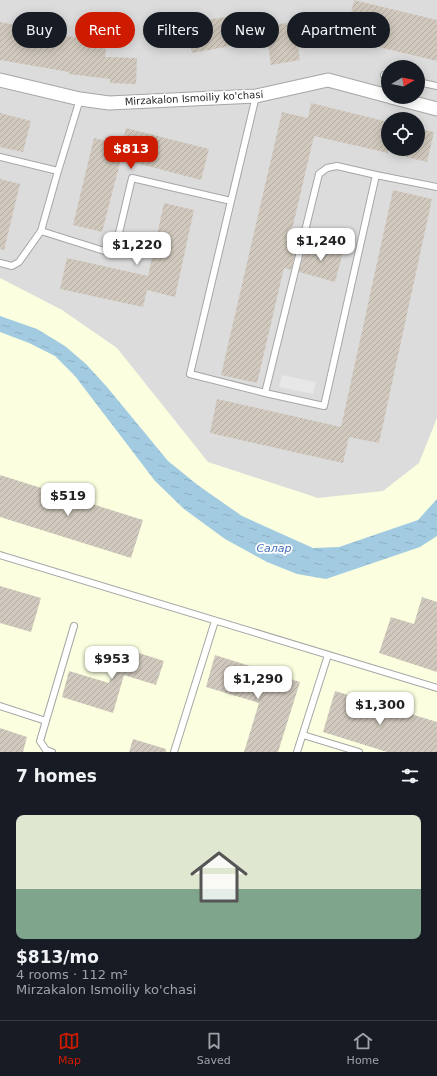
<!DOCTYPE html>
<html lang="en">
<head>
<meta charset="utf-8">
<style>
	:root { --surface:#171b24; --page:#242831; --text:#f1f3f6; --muted:#9ea1a6; --line:#363941; --accent:#ce1b00 }
	body { margin:0; font-family:"DejaVu Sans",sans-serif; background:var(--page); color:var(--text); height:100vh; display:flex; flex-direction:column; font-size:15px; white-space:nowrap }
	* { box-sizing:border-box; margin:0 }
	p { font-size:13px; color:var(--muted) }
	.icon { flex:none; width:22px; height:22px; fill:none; stroke:currentColor; stroke-width:2; stroke-linecap:round; stroke-linejoin:round }
	.map { position:relative; height:752px; overflow:hidden }
	.side { display:flex; flex-direction:column; background:var(--surface); flex:1 }
	.side>* { flex:none }
	.banner { position:absolute; left:12px; top:12px; width:413px; height:36px; display:flex; gap:8px }
	.needle { width:26px; rotate:80deg }
	.tools { position:absolute; left:381px; top:60px; display:grid; gap:8px }
	.tools a { display:grid; place-items:center; width:44px; height:44px; border-radius:50%; background:var(--surface); box-shadow:0 2px 10px #0003; font-size:20px }
	.price { position:absolute; translate:-50% -34px; padding:0 9px; border-radius:8px; background:#fff; color:#222; font-size:13px; line-height:26px; filter:drop-shadow(0 1px 2px #0008) }
	.price::after { content:''; position:absolute; left:50%; top:24px; width:12px; height:9px; margin-left:-6px; background:inherit; clip-path:polygon(0 0,100% 0,50% 100%) }
	.price.active { background:var(--accent); color:#fff }
	ul { padding:0; list-style:none }
	li { display:grid; align-content:center; gap:8px; height:212px; padding:0 16px }
	li+li { border-top:1px solid var(--line) }
	li span { display:grid; place-items:center; height:124px; border-radius:8px; color:#555 }
	li>.icon { margin-inline-start:auto }
	span .icon { width:72px; height:72px; fill:#fffc; stroke-width:1 }
	li b { font-size:17px }
	h2 { display:flex; justify-content:space-between; align-items:center; height:48px; padding:0 16px; font-size:17px }
	.pill { padding:0 14px; border-radius:18px; background:var(--surface); box-shadow:0 2px 10px #0003; font-size:14px; line-height:36px }
	.pill.active { background:var(--accent); color:#fff }
	.tab-bar { display:flex; justify-content:space-around; align-items:center; height:56px; border-top:1px solid var(--line); background:var(--surface); font-size:11px; color:var(--muted) }
	.tab-bar a { display:grid; justify-items:center; gap:2px }
	.tab-bar .active { color:var(--accent) }
	.map>svg:first-child { display:block }
	.residential { fill:#dddcdc; fill-rule:evenodd }
	.education { fill:#fbffdf }
	.parking { fill:#e7e7e7 }
	.water { fill:url(#water-ripples) }
	.building { fill:url(#building-hatch) }
	.lines { fill:none; stroke-linecap:round; stroke-linejoin:round }
	.service-casing { stroke:#a6a6a6; stroke-width:8 }
	.minor-casing { stroke:#a6a6a6; stroke-width:15 }
	.service { stroke:#fff; stroke-width:6 }
	.minor { stroke:#fff; stroke-width:13 }
	.labels { text-anchor:middle; dominant-baseline:central; stroke-width:3.5; stroke-linejoin:round; paint-order:stroke }
	.street-label { font-size:10px; fill:#1f1f1f; stroke:#fff }
	.water-label { font-size:11px; font-style:italic; fill:#436eb7; stroke:#fff }
</style>
</head>
<body>
<div class="map">
<svg width="437" height="752" viewBox="0 0 437 752">
	<defs>
		<pattern id="water-ripples" width="26" height="14" patternUnits="userSpaceOnUse"><rect width="26" height="14" fill="#a2cbe2"/><path d="M2 4q2-2 4 0t4 0M15 11q2-2 4 0t4 0" fill="none" stroke="#8baec1"/></pattern>
		<pattern id="building-hatch" width="6" height="6" patternUnits="userSpaceOnUse"><rect width="6" height="6" fill="#d1c9bd"/><path d="M-1 1l2-2M0 6l6-6M5 7l2-2" fill="none" stroke="#b3aca2"/></pattern>
	</defs>
	<rect width="100%" height="100%" fill="#f1eee5"/>
	<path class="residential" d="M 0,0 L 437,0 L 437,752 L 0,752 ZM 388,67 L 418,67 L 418,97 L 388,97 ZM 388,119 L 418,119 L 418,149 L 388,149 Z"/>
	<path class="education" d="M 0,278 L 62,310 L 117,348 L 208,462 L 318,498 L 383,491 L 419,463 L 437,418 L 437,752 L 0,752 Z"/>
	<path class="parking" d="M 282,375 L 316,382 L 313,394 L 279,387 Z"/>
	<path class="water" d="M 0,316 L 37,329 L 65,346 L 86,364 L 107,387 L 168,461 L 199,486 L 242,516 L 313,548 L 339,547 L 418,520 L 437,499 L 437,536 L 420,547 L 326,579 L 297,574 L 267,562 L 225,539 L 184,509 L 155,481 L 75,376 L 55,356 L 29,343 L 0,332 Z"/>
	<path class="building" d="M 354,0 L 437,20 L 437,61 L 345,39 Z
		M 225,17 L 230,46 L 192,53 L 187,23 Z
		M 33,19 L 61,23 L 59,35 L 107,41 L 105,57 L 137,58 L 136,84 L 110,83 L 110,79 L 69,74 L 69,72 L 0,60 L 0,22 L 32,28 Z
		M 294,22 L 300,60 L 271,65 L 265,26 Z
		M 311,103 L 388,122 L 388,153 L 314,136 L 290,238 L 298,240 L 291,270 L 284,268 L 257,383 L 221,375 L 282,112 L 308,118 Z
		M 0,113 L 31,121 L 23,152 L 0,147 Z
		M 126,128 L 209,149 L 201,180 L 121,159 L 102,232 L 73,225 L 94,138 L 122,145 Z
		M 418,129 L 434,132 L 427,162 L 390,153 L 391,149 L 418,149 Z
		M 0,179 L 20,184 L 4,250 L 0,249 Z
		M 393,190 L 432,199 L 379,443 L 349,437 L 343,463 L 210,433 L 217,399 L 341,427 Z
		M 164,203 L 194,210 L 175,297 L 147,290 L 143,307 L 60,289 L 67,258 L 148,276 Z
		M 307,243 L 343,252 L 335,282 L 299,272 Z
		M 0,475 L 143,520 L 131,558 L 0,517 Z
		M 0,586 L 41,598 L 31,632 L 0,623 Z
		M 422,597 L 437,602 L 437,672 L 379,653 L 391,617 L 414,624 Z
		M 120,647 L 164,661 L 156,685 L 124,675 L 113,713 L 62,697 L 69,671 L 109,683 Z
		M 215,655 L 300,682 L 278,752 L 244,752 L 259,703 L 206,687 Z
		M 335,691 L 437,722 L 437,752 L 387,752 L 323,732 Z
		M 0,728 L 27,737 L 23,752 L 0,752 Z
		M 133,739 L 166,749 L 166,752 L 129,752 Z"/>
	<g class="lines">
		<g class="service-casing">
			<path id="service" d="M 384,75 L 388,76
				M 418,82 L 437,86
				M 0,157 L 58,171 L 80,99
				M 58,171 L 41,231 L 114,254 L 132,178 L 231,201 L 256,96
				M 376,175 L 437,187
				M 231,201 L 190,374 L 265,393 L 324,406 L 376,175 L 337,166 L 327,168 L 319,174 L 265,393
				M 0,263 L 12,266 L 19,262 L 41,231
				M 0,555 L 437,688
				M 0,706 L 46,721
				M 303,735 L 359,752
				M 52,752 L 46,750 L 40,741 L 74,626
				M 174,752 L 215,621
				M 297,752 L 328,655"/>
		</g>
		<g class="minor-casing">
			<path id="minor" d="M 0,80 L 80,99 L 109,103 L 256,96 L 328,80 L 388,96
				M 391,97 L 437,109"/>
		</g>
		<use href="#service" class="service"/>
		<use href="#minor" class="minor"/>
	</g>
	<g class="labels">
		<g class="street-label">
			<text transform="translate(194 98) rotate(-3)">Mirzakalon Ismoiliy ko'chasi</text>
		</g>
		<g class="water-label">
			<text x="274" y="548">Салар</text>
		</g>
	</g>
</svg>
<div class="tools">
<a><svg class="needle" viewBox="-14 -14 28 28"><path d="M0-13l5 13h-10z" fill="#e53935"/><path d="M0 13l5-13h-10z" fill="#9ea1a6"/></svg></a>
<a><svg class="icon" aria-label="locate" viewBox="0 0 24 24"><circle cx="12" cy="12" r="6"/><path d="M12 2v4M12 18v4M2 12h4M18 12h4"/></svg></a>
</div>
<b class="price active" style="left:131px;top:170px">$813</b>
<b class="price" style="left:321px;top:262px">$1,240</b>
<b class="price" style="left:137px;top:266px">$1,220</b>
<b class="price" style="left:68px;top:517px">$519</b>
<b class="price" style="left:112px;top:680px">$953</b>
<b class="price" style="left:258px;top:700px">$1,290</b>
<b class="price" style="left:380px;top:726px">$1,300</b>
<div class="banner">
<a class="pill">Buy</a>
<a class="pill active">Rent</a>
<a class="pill">Filters</a>
<a class="pill">New</a>
<a class="pill">Apartment</a>
</div>
</div>
<section class="side">
<h2>7 homes<svg class="icon" aria-label="filters" viewBox="0 0 24 24"><path d="M4 7h16M4 17h16"/><circle cx="9" cy="7" r="2"/><circle cx="15" cy="17" r="2"/></svg></h2>
<ul>
<li><span style="background:linear-gradient(#dfe7d0 60%,#7fa58c 0)"><svg class="icon" aria-label="home" viewBox="0 0 24 24"><path d="M3 11l9-7 9 7M6 9v11h12V9"/></svg></span><div><b>$813/mo</b><p>4 rooms · 112 m²</p><p>Mirzakalon Ismoiliy ko'chasi</p></div></li>
</ul>
</section>
<nav class="tab-bar">
<a class="active"><svg class="icon" aria-label="map" viewBox="0 0 24 24"><path d="M3 6l6-2 6 2 6-2v14l-6 2-6-2-6 2zM9 4v14M15 6v14"/></svg>Map</a>
<a><svg class="icon" aria-label="saved" viewBox="0 0 24 24"><path d="M7 4h10v16l-5-4-5 4z"/></svg>Saved</a>
<a><svg class="icon" aria-label="home" viewBox="0 0 24 24"><path d="M3 11l9-7 9 7M6 9v11h12V9"/></svg>Home</a>
</nav>
</body>
</html>
